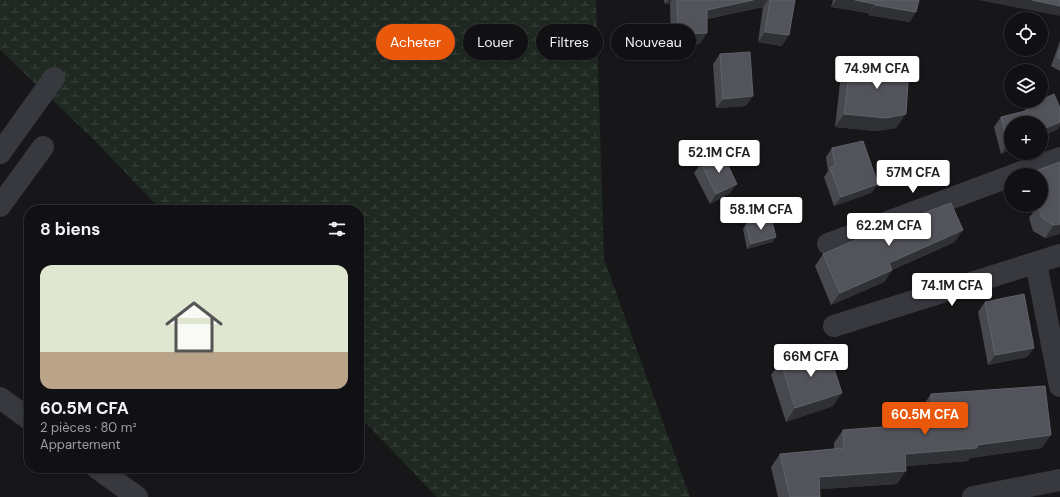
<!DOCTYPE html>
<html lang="fr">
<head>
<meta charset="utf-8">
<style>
	:root { --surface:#111114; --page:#1a1a1d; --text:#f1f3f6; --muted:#9c9da0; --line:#303134; --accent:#ea580c }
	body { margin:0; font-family:"DM Sans",sans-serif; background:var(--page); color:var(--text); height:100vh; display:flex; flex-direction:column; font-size:15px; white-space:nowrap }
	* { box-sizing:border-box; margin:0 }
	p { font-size:13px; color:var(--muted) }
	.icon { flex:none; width:22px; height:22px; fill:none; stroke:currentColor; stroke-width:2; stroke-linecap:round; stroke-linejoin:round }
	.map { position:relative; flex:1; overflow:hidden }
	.drawer { position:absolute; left:24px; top:205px; width:340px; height:268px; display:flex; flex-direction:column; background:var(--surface); border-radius:16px; box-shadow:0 2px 6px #0003,0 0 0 1px var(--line) }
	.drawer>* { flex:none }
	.hud { position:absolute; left:376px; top:24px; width:380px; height:36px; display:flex; gap:8px }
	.tools { position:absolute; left:1004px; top:12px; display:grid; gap:8px }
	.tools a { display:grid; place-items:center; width:44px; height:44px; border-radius:50%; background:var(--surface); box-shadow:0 2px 6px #0003,0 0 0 1px var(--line); font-size:20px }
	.price { position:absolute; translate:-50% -34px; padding:0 9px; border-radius:4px; background:#fff; color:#222; font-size:13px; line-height:26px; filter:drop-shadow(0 1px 2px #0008) }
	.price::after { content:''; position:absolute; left:50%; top:24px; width:12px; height:9px; margin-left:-6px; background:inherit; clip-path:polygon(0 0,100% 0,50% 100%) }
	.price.selected { background:var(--accent); color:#fff }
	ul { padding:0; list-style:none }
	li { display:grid; align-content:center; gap:8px; height:212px; padding:0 16px }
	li+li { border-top:1px solid var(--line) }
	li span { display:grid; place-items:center; height:124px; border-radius:12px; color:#555 }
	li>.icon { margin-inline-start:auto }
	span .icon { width:72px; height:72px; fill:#fffc; stroke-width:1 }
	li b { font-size:17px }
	h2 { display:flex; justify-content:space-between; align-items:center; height:48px; padding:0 16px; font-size:17px }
	.pill { padding:0 14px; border-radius:18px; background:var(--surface); box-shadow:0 2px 6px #0003,0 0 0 1px var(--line); font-size:14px; line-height:36px }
	.pill.selected { background:var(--accent); color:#fff }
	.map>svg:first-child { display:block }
	.wetland { fill:url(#wetland-marsh) }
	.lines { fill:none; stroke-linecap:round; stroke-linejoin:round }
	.minor { stroke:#38393f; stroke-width:22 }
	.wall { fill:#48494f }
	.shaded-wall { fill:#303135 }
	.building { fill:#53545b; stroke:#60626a }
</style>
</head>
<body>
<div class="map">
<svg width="1060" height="497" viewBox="0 0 1060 497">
	<defs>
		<pattern id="wetland-marsh" width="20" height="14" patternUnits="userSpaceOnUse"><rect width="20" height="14" fill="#1f2821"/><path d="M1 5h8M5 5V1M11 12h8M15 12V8" fill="none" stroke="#3d443f"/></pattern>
	</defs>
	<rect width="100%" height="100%" fill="#17171a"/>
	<path class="wetland" d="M 0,0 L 596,0 L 604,259 L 690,497 L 437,497 L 359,416 L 359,210 L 161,210 L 94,140 L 0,50 Z"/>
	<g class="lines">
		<path class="minor" d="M 0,153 L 54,78
			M 1013,175 L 1060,158
			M 0,206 L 43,147
			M 828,244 L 1011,176
			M 1036,263 L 1060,386
			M 834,326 L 1060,255
			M 0,398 L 29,419
			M 97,468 L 137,497
			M 973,497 L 1060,480"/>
	</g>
	<path class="wall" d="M 664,0 L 795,0 L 782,46 L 758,42 L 763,7 L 707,19 L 700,44 L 671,44 L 670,3 L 665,4 Z
		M 833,0 L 919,0 L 910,22 L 868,15 L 869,13 L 831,7 Z
		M 1060,41 L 1060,71 L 1051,66 Z
		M 720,54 L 746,106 L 716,108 L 713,64 Z
		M 851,60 L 896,128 L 876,131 L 835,127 L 841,74 Z
		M 1027,106 L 1058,129 L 1041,137 L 1041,123 L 1011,149 L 1001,154 L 994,127 L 1001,117 L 1024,112 Z
		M 832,148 L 878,184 L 871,193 L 834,206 L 824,177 L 828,171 L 826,157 Z
		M 1060,162 L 1060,232 L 1059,234 L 1045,238 L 1033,231 L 1029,218 L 1036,208 L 1035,205 L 1041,205 L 1041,175 L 1034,175 L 1038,170 Z
		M 701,163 L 730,193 L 710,204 L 694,173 Z
		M 746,224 L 776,237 L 772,242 L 747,249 L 743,229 Z
		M 955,242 L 892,270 L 884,282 L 831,305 L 815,266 L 823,254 Z
		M 985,302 L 1034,348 L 1027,357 L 988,365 L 978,312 Z
		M 781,362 L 833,406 L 786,422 L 771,375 Z
		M 931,394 L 1042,448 L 970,458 L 968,461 L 906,466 L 897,484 L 820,489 L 820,497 L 778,497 L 771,467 L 780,454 L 834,449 L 834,443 L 843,430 L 924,424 L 922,407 Z"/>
	<path class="shaded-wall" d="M 668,0 L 672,0 L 670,3 L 665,4 Z
		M 753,0 L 768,0 L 763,7 L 699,20 L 707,10 Z
		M 836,0 L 855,0 L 875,4 L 869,13 L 831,7 Z
		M 978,0 L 1032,0 L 1060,6 L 1060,16 Z
		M 875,5 L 916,12 L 910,22 L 868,15 Z
		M 765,32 L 789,35 L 782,46 L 758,42 Z
		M 707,33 L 700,44 L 671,44 L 678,34 Z
		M 753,96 L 746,106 L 716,108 L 723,99 Z
		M 844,114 L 906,114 L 896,128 L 876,131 L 835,127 Z
		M 1060,122 L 1060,126 L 1058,129 L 1041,137 L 1041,130 Z
		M 1011,143 L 1011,149 L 1001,154 L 1008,144 Z
		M 737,184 L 730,193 L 710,204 L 716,194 Z
		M 878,184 L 871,193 L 834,206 L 841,197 Z
		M 1060,224 L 1060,232 L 1059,234 L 1045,238 L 1054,225 Z
		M 963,230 L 955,242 L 880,275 L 889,263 Z
		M 776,237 L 772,242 L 747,249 L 751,244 Z
		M 892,270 L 884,282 L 831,305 L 840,293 Z
		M 1034,348 L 1027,357 L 988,365 L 995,355 Z
		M 842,393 L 833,406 L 786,422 L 795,408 Z
		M 1051,435 L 1042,448 L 970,458 L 968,461 L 896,467 L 905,454 L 977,445 Z
		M 906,471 L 897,484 L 810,490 L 819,477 Z"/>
	<path class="building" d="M 677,0 L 753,0 L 707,10 L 707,33 L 678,34 Z
		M 770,0 L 795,0 L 789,35 L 765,32 Z
		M 855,0 L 919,0 L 916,12 L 875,5 L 875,4 Z
		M 1032,0 L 1060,0 L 1060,6 Z
		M 1060,49 L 1060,59 L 1057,57 Z
		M 750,52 L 753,96 L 723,99 L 720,54 Z
		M 851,60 L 909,67 L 906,114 L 886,118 L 844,114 Z
		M 1054,94 L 1060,108 L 1060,122 L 1041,130 L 1041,123 L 1011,123 L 1011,143 L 1008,144 L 1001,117 L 1029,110 L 1027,106 L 1039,101 L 1041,101 L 1041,100 Z
		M 863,141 L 878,184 L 841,197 L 830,168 L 835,166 L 832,148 Z
		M 722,153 L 737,184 L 716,194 L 701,163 Z
		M 1060,162 L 1060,224 L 1054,225 L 1042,218 L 1038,206 L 1047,202 L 1041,182 L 1041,175 L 1039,175 L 1038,170 Z
		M 951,203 L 963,230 L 889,263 L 892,270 L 840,293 L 823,254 L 883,228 Z
		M 771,218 L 776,237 L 751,244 L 746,224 Z
		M 1024,294 L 1034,348 L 995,355 L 985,302 Z
		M 827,347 L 842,393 L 795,408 L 781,362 Z
		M 1045,386 L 1051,435 L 977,445 L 977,448 L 905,454 L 906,471 L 819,477 L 820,497 L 790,497 L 780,454 L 844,448 L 843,430 L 934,423 L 931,394 Z"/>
</svg>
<div class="tools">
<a><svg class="icon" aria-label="locate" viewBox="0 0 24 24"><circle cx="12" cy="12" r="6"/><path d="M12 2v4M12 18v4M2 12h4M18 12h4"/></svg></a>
<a><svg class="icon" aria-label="layers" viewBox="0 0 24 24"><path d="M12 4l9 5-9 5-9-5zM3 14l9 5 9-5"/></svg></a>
<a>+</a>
<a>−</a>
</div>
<b class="price" style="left:877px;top:90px">74.9M CFA</b>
<b class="price" style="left:719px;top:174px">52.1M CFA</b>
<b class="price" style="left:913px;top:194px">57M CFA</b>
<b class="price" style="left:761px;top:231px">58.1M CFA</b>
<b class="price" style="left:889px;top:247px">62.2M CFA</b>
<b class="price" style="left:952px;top:307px">74.1M CFA</b>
<b class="price" style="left:811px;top:378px">66M CFA</b>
<b class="price selected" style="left:925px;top:436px">60.5M CFA</b>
<div class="hud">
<a class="pill selected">Acheter</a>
<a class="pill">Louer</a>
<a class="pill">Filtres</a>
<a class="pill">Nouveau</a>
</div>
<section class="drawer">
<h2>8 biens<svg class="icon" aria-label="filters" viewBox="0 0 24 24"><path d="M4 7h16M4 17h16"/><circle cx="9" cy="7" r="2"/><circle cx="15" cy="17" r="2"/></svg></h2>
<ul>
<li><span style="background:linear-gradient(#dfe7d0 70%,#b9a48a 0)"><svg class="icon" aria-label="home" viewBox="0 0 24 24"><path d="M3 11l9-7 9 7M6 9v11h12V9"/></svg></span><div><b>60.5M CFA</b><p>2 pièces · 80 m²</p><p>Appartement</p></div></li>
</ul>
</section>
</div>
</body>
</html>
